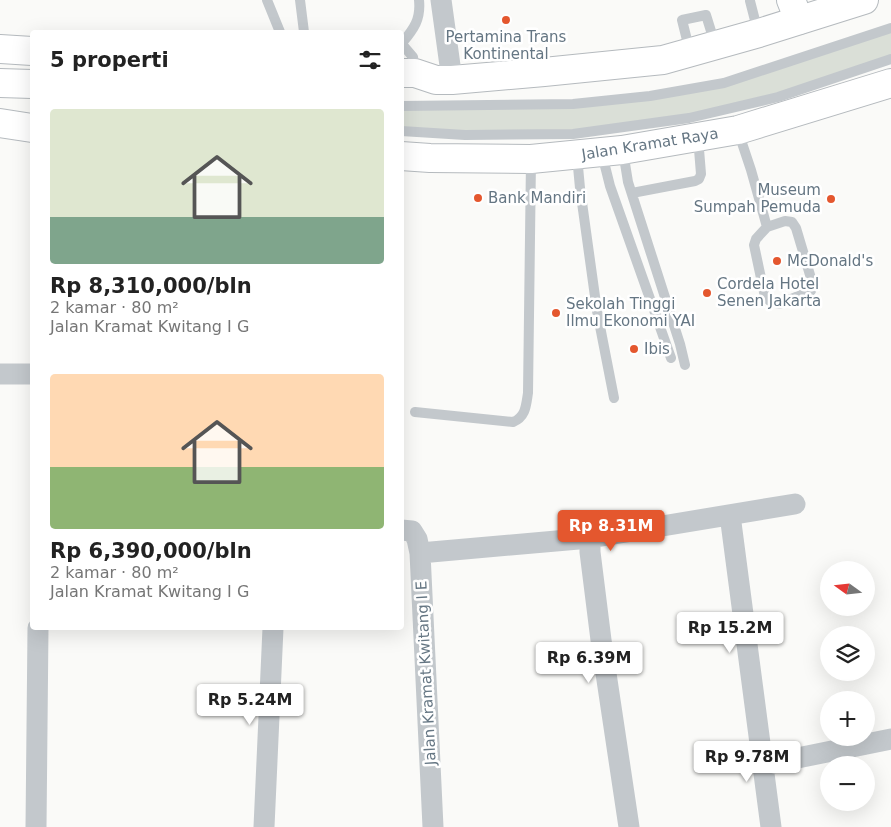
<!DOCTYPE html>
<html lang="id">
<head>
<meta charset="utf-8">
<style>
	:root { --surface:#fff; --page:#f2f2f2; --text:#222; --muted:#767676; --accent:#e4572e }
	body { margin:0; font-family:"DejaVu Sans",sans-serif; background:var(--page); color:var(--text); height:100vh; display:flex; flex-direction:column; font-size:19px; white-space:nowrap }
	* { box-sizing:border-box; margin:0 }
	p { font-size:16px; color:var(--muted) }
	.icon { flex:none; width:28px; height:28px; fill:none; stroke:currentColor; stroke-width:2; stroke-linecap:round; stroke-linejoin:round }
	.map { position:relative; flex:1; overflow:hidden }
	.side { position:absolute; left:30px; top:30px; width:374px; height:600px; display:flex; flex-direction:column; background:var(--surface); border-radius:5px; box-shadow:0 5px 20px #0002 }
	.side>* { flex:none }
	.needle { width:32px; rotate:285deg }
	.controls { position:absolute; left:820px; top:561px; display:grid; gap:10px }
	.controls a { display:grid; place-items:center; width:55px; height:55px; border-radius:50%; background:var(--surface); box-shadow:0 5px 20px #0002; font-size:25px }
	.price { position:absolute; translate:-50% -42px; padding:0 11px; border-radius:5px; background:#fff; color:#222; font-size:16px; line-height:32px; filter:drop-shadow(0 1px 2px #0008) }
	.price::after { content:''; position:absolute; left:50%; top:30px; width:15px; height:11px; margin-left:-8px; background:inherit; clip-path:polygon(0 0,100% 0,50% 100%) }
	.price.active { background:var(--accent); color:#fff }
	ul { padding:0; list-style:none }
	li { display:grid; align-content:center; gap:10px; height:265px; padding:0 20px }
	li span { display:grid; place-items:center; height:155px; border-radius:5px; color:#555 }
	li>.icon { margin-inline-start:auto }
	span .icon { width:90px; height:90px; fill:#fffc; stroke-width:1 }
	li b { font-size:21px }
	h2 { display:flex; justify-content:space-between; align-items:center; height:60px; padding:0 20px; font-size:21px }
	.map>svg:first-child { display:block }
	.green { fill:#dadfd7 }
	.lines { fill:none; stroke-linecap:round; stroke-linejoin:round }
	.secondary-casing { stroke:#b3babf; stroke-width:30 }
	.primary-casing { stroke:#b5babe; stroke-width:30 }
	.lane { stroke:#c3c8cc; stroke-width:10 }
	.street { stroke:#c3c8cc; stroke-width:21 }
	.secondary { stroke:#fff; stroke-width:28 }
	.primary { stroke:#fff; stroke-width:28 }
	.poi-dot { fill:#e4572e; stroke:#fff; stroke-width:2 }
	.labels { text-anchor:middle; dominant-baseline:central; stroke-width:5; stroke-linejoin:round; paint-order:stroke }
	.poi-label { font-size:15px; fill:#657683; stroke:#fff; text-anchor:start }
	.street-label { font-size:15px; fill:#657683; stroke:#fff }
</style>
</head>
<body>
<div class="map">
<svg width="891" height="827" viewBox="0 0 891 827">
	<rect width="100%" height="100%" fill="#fafaf8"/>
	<path class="green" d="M 891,28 L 891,59 L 764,101 L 573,134 L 401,131 L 401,106 L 563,105 L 730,81 Z"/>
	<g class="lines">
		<g class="secondary-casing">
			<path id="secondary" d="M 791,0 L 799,20"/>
		</g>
		<g class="primary-casing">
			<path id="primary" d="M 0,49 L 32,51
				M 401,73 L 415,73 L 436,80 L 452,80 L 544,72 L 663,60 L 759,33 L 864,0
				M 0,83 L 32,84
				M 0,123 L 32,128
				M 401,156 L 430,158 L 531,159 L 622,150 L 738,130 L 891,83"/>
		</g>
		<path class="lane" d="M 267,0 L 280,32
			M 300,0 L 304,32
			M 750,1 L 758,32
			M 401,43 L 413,57 L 415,72
			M 402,43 C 414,29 421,19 419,0
			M 690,52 L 682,20 L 706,15 L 715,44
			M 401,106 L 573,104 L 650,96 L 724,83 L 891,28
			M 401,131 L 465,135 L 573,134 L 689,118 L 778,97 L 891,59
			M 738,131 L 751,170 L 767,227
			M 623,151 L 628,182 L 680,344 L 685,365
			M 602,154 L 610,186 L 671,358
			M 577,156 L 580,188 L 597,311 L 614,398
			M 632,193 L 695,181 L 699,179 L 701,174 L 698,137
			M 785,221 L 792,222 L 796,228 L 813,285 L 811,291 L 779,304 L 771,302 L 765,297 L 754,245 L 756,239 L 767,227 Z
			M 415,412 L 513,422 C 526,417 526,405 528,393 L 531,160"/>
		<path class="street" d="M 441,0 L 452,80
			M 0,374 L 32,374
			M 730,515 L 771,827
			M 401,530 L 412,531 L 417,539 L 420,553 L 433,827
			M 590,538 L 590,552 L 601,640 L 629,827
			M 420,553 L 590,538 L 795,504
			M 763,765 L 891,739
			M 36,827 L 38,628
			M 264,827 L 273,628"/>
		<use href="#secondary" class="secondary"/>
		<use href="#primary" class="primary"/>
	</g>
	<g class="poi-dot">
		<circle cx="506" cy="20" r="5"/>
		<circle cx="478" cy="198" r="5"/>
		<circle cx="831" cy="199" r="5"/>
		<circle cx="777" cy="261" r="5"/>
		<circle cx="707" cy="293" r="5"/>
		<circle cx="556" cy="313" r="5"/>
		<circle cx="634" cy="349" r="5"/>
	</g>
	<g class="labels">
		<g class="poi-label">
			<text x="506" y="37" text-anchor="middle">Pertamina Trans<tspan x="506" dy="17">Kontinental</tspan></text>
			<text x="821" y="190" text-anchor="end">Museum<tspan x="821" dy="17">Sumpah Pemuda</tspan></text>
			<text x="488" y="198">Bank Mandiri</text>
			<text x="787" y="261">McDonald's</text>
			<text x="717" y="284">Cordela Hotel<tspan x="717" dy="17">Senen Jakarta</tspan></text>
			<text x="566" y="304">Sekolah Tinggi<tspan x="566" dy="17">Ilmu Ekonomi YAI</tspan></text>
			<text x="644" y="349">Ibis</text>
		</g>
		<g class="street-label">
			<text transform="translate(650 144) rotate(-9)">Jalan Kramat Raya</text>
			<text transform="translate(426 673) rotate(-93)">Jalan Kramat Kwitang I E</text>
		</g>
	</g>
</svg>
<div class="controls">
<a><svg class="needle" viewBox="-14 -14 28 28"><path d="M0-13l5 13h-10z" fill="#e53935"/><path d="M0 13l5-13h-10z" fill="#767676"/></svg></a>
<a><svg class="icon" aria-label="layers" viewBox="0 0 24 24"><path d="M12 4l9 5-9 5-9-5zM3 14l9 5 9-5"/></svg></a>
<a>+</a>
<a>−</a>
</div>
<b class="price active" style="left:611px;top:552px">Rp 8.31M</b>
<b class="price" style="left:730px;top:654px">Rp 15.2M</b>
<b class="price" style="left:589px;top:684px">Rp 6.39M</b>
<b class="price" style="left:250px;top:726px">Rp 5.24M</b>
<b class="price" style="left:747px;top:783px">Rp 9.78M</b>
<section class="side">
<h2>5 properti<svg class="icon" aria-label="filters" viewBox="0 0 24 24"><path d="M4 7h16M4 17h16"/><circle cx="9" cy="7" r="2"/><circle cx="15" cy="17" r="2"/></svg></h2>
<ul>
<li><span style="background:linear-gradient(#dfe7d0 70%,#7fa58c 0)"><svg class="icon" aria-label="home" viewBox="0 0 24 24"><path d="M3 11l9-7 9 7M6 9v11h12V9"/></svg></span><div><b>Rp 8,310,000/bln</b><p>2 kamar · 80 m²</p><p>Jalan Kramat Kwitang I G</p></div></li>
<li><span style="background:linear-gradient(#ffd9b3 60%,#8fb573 0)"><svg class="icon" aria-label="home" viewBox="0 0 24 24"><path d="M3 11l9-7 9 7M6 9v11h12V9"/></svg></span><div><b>Rp 6,390,000/bln</b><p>2 kamar · 80 m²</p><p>Jalan Kramat Kwitang I G</p></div></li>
</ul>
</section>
</div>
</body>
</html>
